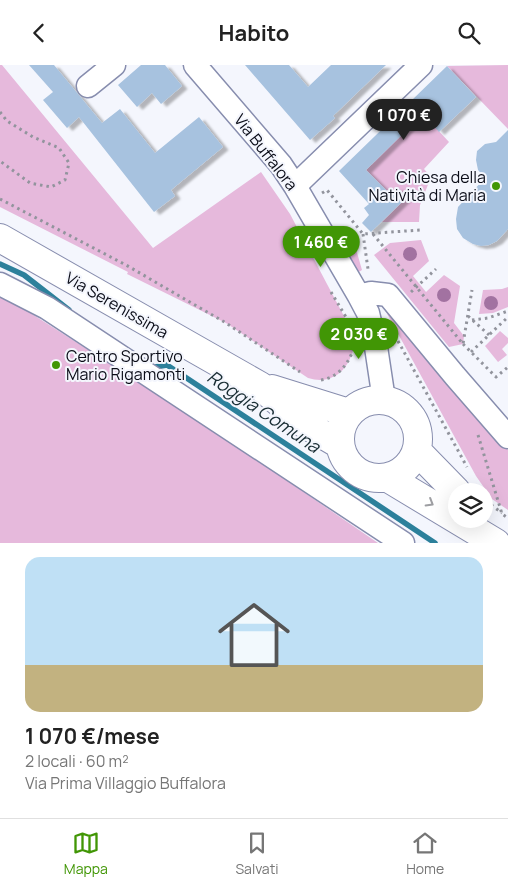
<!DOCTYPE html>
<html lang="it">
<head>
<meta charset="utf-8">
<style>
	:root { --surface:#fff; --page:#f6f6f6; --text:#222; --muted:#767676; --line:#e0e0e0; --accent:#419605 }
	body { margin:0; font-family:Manrope,sans-serif; background:var(--page); color:var(--text); height:100vh; display:flex; flex-direction:column; font-size:19px; white-space:nowrap }
	* { box-sizing:border-box; margin:0 }
	p { font-size:16px; color:var(--muted) }
	.icon { flex:none; width:28px; height:28px; fill:none; stroke:currentColor; stroke-width:2; stroke-linecap:round; stroke-linejoin:round }
	.map { position:relative; height:478px; overflow:hidden }
	.drawer { display:flex; flex-direction:column; background:var(--surface); flex:1 }
	.drawer>* { flex:none }
	.fabs { position:absolute; left:448px; top:418px; display:grid; gap:10px }
	.fabs a { display:grid; place-items:center; width:45px; height:45px; border-radius:50%; background:var(--surface); box-shadow:0 5px 20px #0002; font-size:25px }
	.price { position:absolute; translate:-50% -42px; padding:0 11px; border-radius:18px; background:var(--accent); color:#fff; font-size:16px; line-height:32px; filter:drop-shadow(0 1px 2px #0008) }
	.price::after { content:''; position:absolute; left:50%; top:30px; width:15px; height:11px; margin-left:-8px; background:inherit; clip-path:polygon(0 0,100% 0,50% 100%) }
	.price.selected { background:#222; color:#fff }
	ul { padding:0; list-style:none }
	li { display:grid; align-content:center; gap:10px; height:265px; padding:0 25px }
	li span { display:grid; place-items:center; height:155px; border-radius:15px; color:#555 }
	li>.icon { margin-inline-start:auto }
	span .icon { width:90px; height:90px; fill:#fffc; stroke-width:1 }
	li b { font-size:21px }
	header { display:flex; justify-content:space-between; align-items:center; height:65px; padding:0 25px; background:var(--surface); font-size:22px; font-weight:700 }
	.tab-bar { display:flex; justify-content:space-around; align-items:center; height:70px; border-top:1px solid var(--line); background:var(--surface); font-size:14px; color:var(--muted) }
	.tab-bar a { display:grid; justify-items:center; gap:2px }
	.tab-bar .selected { color:var(--accent) }
	.map>svg:first-child { display:block }
	.green { fill:#e6b9dc }
	.lines { fill:none; stroke-linecap:round; stroke-linejoin:round }
	.stream { stroke:#2c809b; stroke-width:5.5 }
	.building { fill:#a7c2df; filter:url(#shadow) }
	.minor-casing { stroke:#878dae; stroke-width:25 }
	.major-casing { stroke:#878dae; stroke-width:30 }
	.path { stroke:#92949d; stroke-width:3; stroke-dasharray:2.5 4; stroke-linecap:butt }
	.minor { stroke:#fff; stroke-width:22 }
	.major { stroke:#fff; stroke-width:28 }
	.tree { fill:#a272a1 }
	.oneway { stroke:#9d9ea2 }
	.poi-dot { fill:#419605; stroke:#f4f6fd; stroke-width:2 }
	.labels { text-anchor:middle; dominant-baseline:central; stroke-width:4; stroke-linejoin:round; paint-order:stroke }
	.street-label { font-size:16px; fill:#0a0c17; stroke:#f4f6fd }
	.poi-label { font-size:16px; fill:#0a0c17; stroke:#f4f6fd; text-anchor:end }
	.water-label { font-size:18px; font-style:italic; fill:#192d34; stroke:#f4f6fd }
</style>
</head>
<body>
<header><svg class="icon" aria-label="back" viewBox="0 0 24 24"><path d="M15 5l-7 7 7 7"/></svg>Habito<svg class="icon" aria-label="search" viewBox="0 0 24 24"><circle cx="10" cy="10" r="6"/><path d="M15 15l6 6"/></svg></header>
<div class="map">
<svg width="508" height="478" viewBox="0 0 508 478">
	<defs>
		<filter id="shadow"><feDropShadow dx="5.5" dy="3" stdDeviation="1" flood-color="#0004"/></filter>
	</defs>
	<rect width="100%" height="100%" fill="#f4f6fd"/>
	<path class="green" d="M 0,0 L 2,0 L 153,183 L 261,107 L 290,149 L 355,272 C 354,298 337,322 308,313 L 226,258 L 127,209 L 128,207 L 0,142 Z
		M 508,0 L 508,64 L 447,1 Z
		M 423,49 L 449,77 L 424,104 L 431,112 L 420,140 L 419,157 L 382,157 L 407,132 L 397,122 L 390,129 L 366,105 Z
		M 350,163 L 362,205 L 357,208 L 336,173 Z
		M 421,175 L 429,196 L 413,211 L 426,227 L 444,210 L 460,221 L 454,258 L 464,271 L 463,279 L 449,282 L 374,190 L 390,178 Z
		M 0,221 L 21,242 L 203,358 L 378,478 L 0,478 Z
		M 508,222 L 508,242 L 493,248 L 479,249 L 483,225 L 502,224 Z
		M 385,245 L 496,375 L 508,385 L 508,445 L 492,434 L 476,411 Z
		M 500,266 L 508,273 L 508,278 L 502,284 L 507,290 L 498,297 L 485,281 Z"/>
	<g class="lines">
		<path class="stream" d="M 0,199 L 24,210 L 69,245
			M 149,303 L 167,300 L 435,478"/>
	</g>
	<path class="building" d="M 29,0 L 54,0 L 102,58 L 120,44 L 155,88 L 199,52 L 223,82 L 171,125 L 175,131 L 154,147 L 79,52 L 67,63 L 43,35 L 53,27 Z
		M 141,0 L 165,0 L 182,21 L 161,39 L 152,28 L 137,42 L 118,20 Z
		M 245,0 L 289,0 L 308,22 L 331,0 L 386,0 L 333,51 L 335,53 L 310,75 Z
		M 447,1 L 476,32 L 439,67 L 423,49 L 366,105 L 390,129 L 397,122 L 407,132 L 371,167 L 362,158 L 369,150 L 364,143 L 369,139 L 339,106 Z
		M 508,65 L 508,164 L 497,176 L 489,180 L 481,181 L 473,179 L 463,173 L 457,164 L 456,154 L 458,142 L 485,113 L 478,105 L 476,95 L 477,86 L 485,79 L 496,77 Z"/>
	<g class="lines">
		<g class="minor-casing">
			<path id="minor" d="M 195,0 L 281,100 L 295,121 L 359,231 L 368,248 L 376,282 L 384,335
				M 88,21 L 114,0
				M 295,121 L 421,0
				M 0,219 L 47,243 L 403,478
				M 359,231 L 371,228 L 388,230 L 455,311 L 508,372"/>
		</g>
		<g class="major-casing">
			<path id="major" d="M 0,173 L 260,321 L 305,359 L 339,379
				M 272,324 L 349,348
				M340 374a39 39 0 1 1 78 0a39 39 0 1 1-78 0Z
				M 417,386 L 456,426
				M 388,413 L 496,478"/>
		</g>
		<path class="path" d="M 0,47 L 7,56 L 33,72 L 59,83 L 69,98 L 65,115 L 51,122 L 30,118 L 0,96
			M 322,128 L 327,125 L 363,169 L 420,165
			M 0,134 L 126,200 L 226,258 L 300,307
			M 363,169 L 368,204
			M 373,169 L 463,279 L 472,225
			M 331,227 L 349,257
			M 411,227 L 436,204
			M 468,251 L 489,270
			M 472,255 L 488,253 L 508,246
			M 398,276 L 467,402
			M 463,279 L 496,312 L 508,302
			M 471,287 L 508,252
			M 321,315 C 339,312 348,299 354,283
			M 478,370 L 502,449 L 508,453
			M 484,429 L 490,439 L 502,448"/>
		<use href="#minor" class="minor"/>
		<use href="#major" class="major"/>
	</g>
	<g class="tree">
		<circle cx="410" cy="189" r="7"/>
		<circle cx="444" cy="230" r="7"/>
		<circle cx="491" cy="238" r="7"/>
	</g>
	<defs><path id="oneway-chevron" d="M-2-3.5L2.5 0L-2 3.5" fill="none" stroke-width="1.6" stroke-linecap="round" stroke-linejoin="round" transform="scale(1.25)"/></defs>
	<use class="oneway" href="#oneway-chevron" transform="translate(430 438) rotate(31)"/>
	<g class="poi-dot">
		<circle cx="496" cy="121" r="5"/>
		<circle cx="56" cy="300" r="5"/>
	</g>
	<g class="labels">
		<g class="street-label">
			<text transform="translate(266 87) rotate(52)">Via Buffalora</text>
			<text transform="translate(117 240) rotate(30)">Via Serenissima</text>
		</g>
		<g class="poi-label">
			<text x="486" y="112">Chiesa della<tspan x="486" dy="18">Natività di Maria</tspan></text>
			<text x="66" y="291" text-anchor="start">Centro Sportivo<tspan x="66" dy="18">Mario Rigamonti</tspan></text>
		</g>
		<g class="water-label">
			<text transform="translate(264 346) rotate(34)">Roggia Comuna</text>
		</g>
	</g>
</svg>
<div class="fabs">
<a><svg class="icon" aria-label="layers" viewBox="0 0 24 24"><path d="M12 4l9 5-9 5-9-5zM3 14l9 5 9-5"/></svg></a>
</div>
<b class="price selected" style="left:404px;top:76px">1 070 €</b>
<b class="price" style="left:321px;top:203px">1 460 €</b>
<b class="price" style="left:359px;top:295px">2 030 €</b>
</div>
<section class="drawer">
<ul>
<li><span style="background:linear-gradient(#bfe0f5 70%,#c2b280 0)"><svg class="icon" aria-label="home" viewBox="0 0 24 24"><path d="M3 11l9-7 9 7M6 9v11h12V9"/></svg></span><div><b>1 070 €/mese</b><p>2 locali · 60 m²</p><p>Via Prima Villaggio Buffalora</p></div></li>
</ul>
</section>
<nav class="tab-bar">
<a class="selected"><svg class="icon" aria-label="map" viewBox="0 0 24 24"><path d="M3 6l6-2 6 2 6-2v14l-6 2-6-2-6 2zM9 4v14M15 6v14"/></svg>Mappa</a>
<a><svg class="icon" aria-label="saved" viewBox="0 0 24 24"><path d="M7 4h10v16l-5-4-5 4z"/></svg>Salvati</a>
<a><svg class="icon" aria-label="home" viewBox="0 0 24 24"><path d="M3 11l9-7 9 7M6 9v11h12V9"/></svg>Home</a>
</nav>
</body>
</html>
